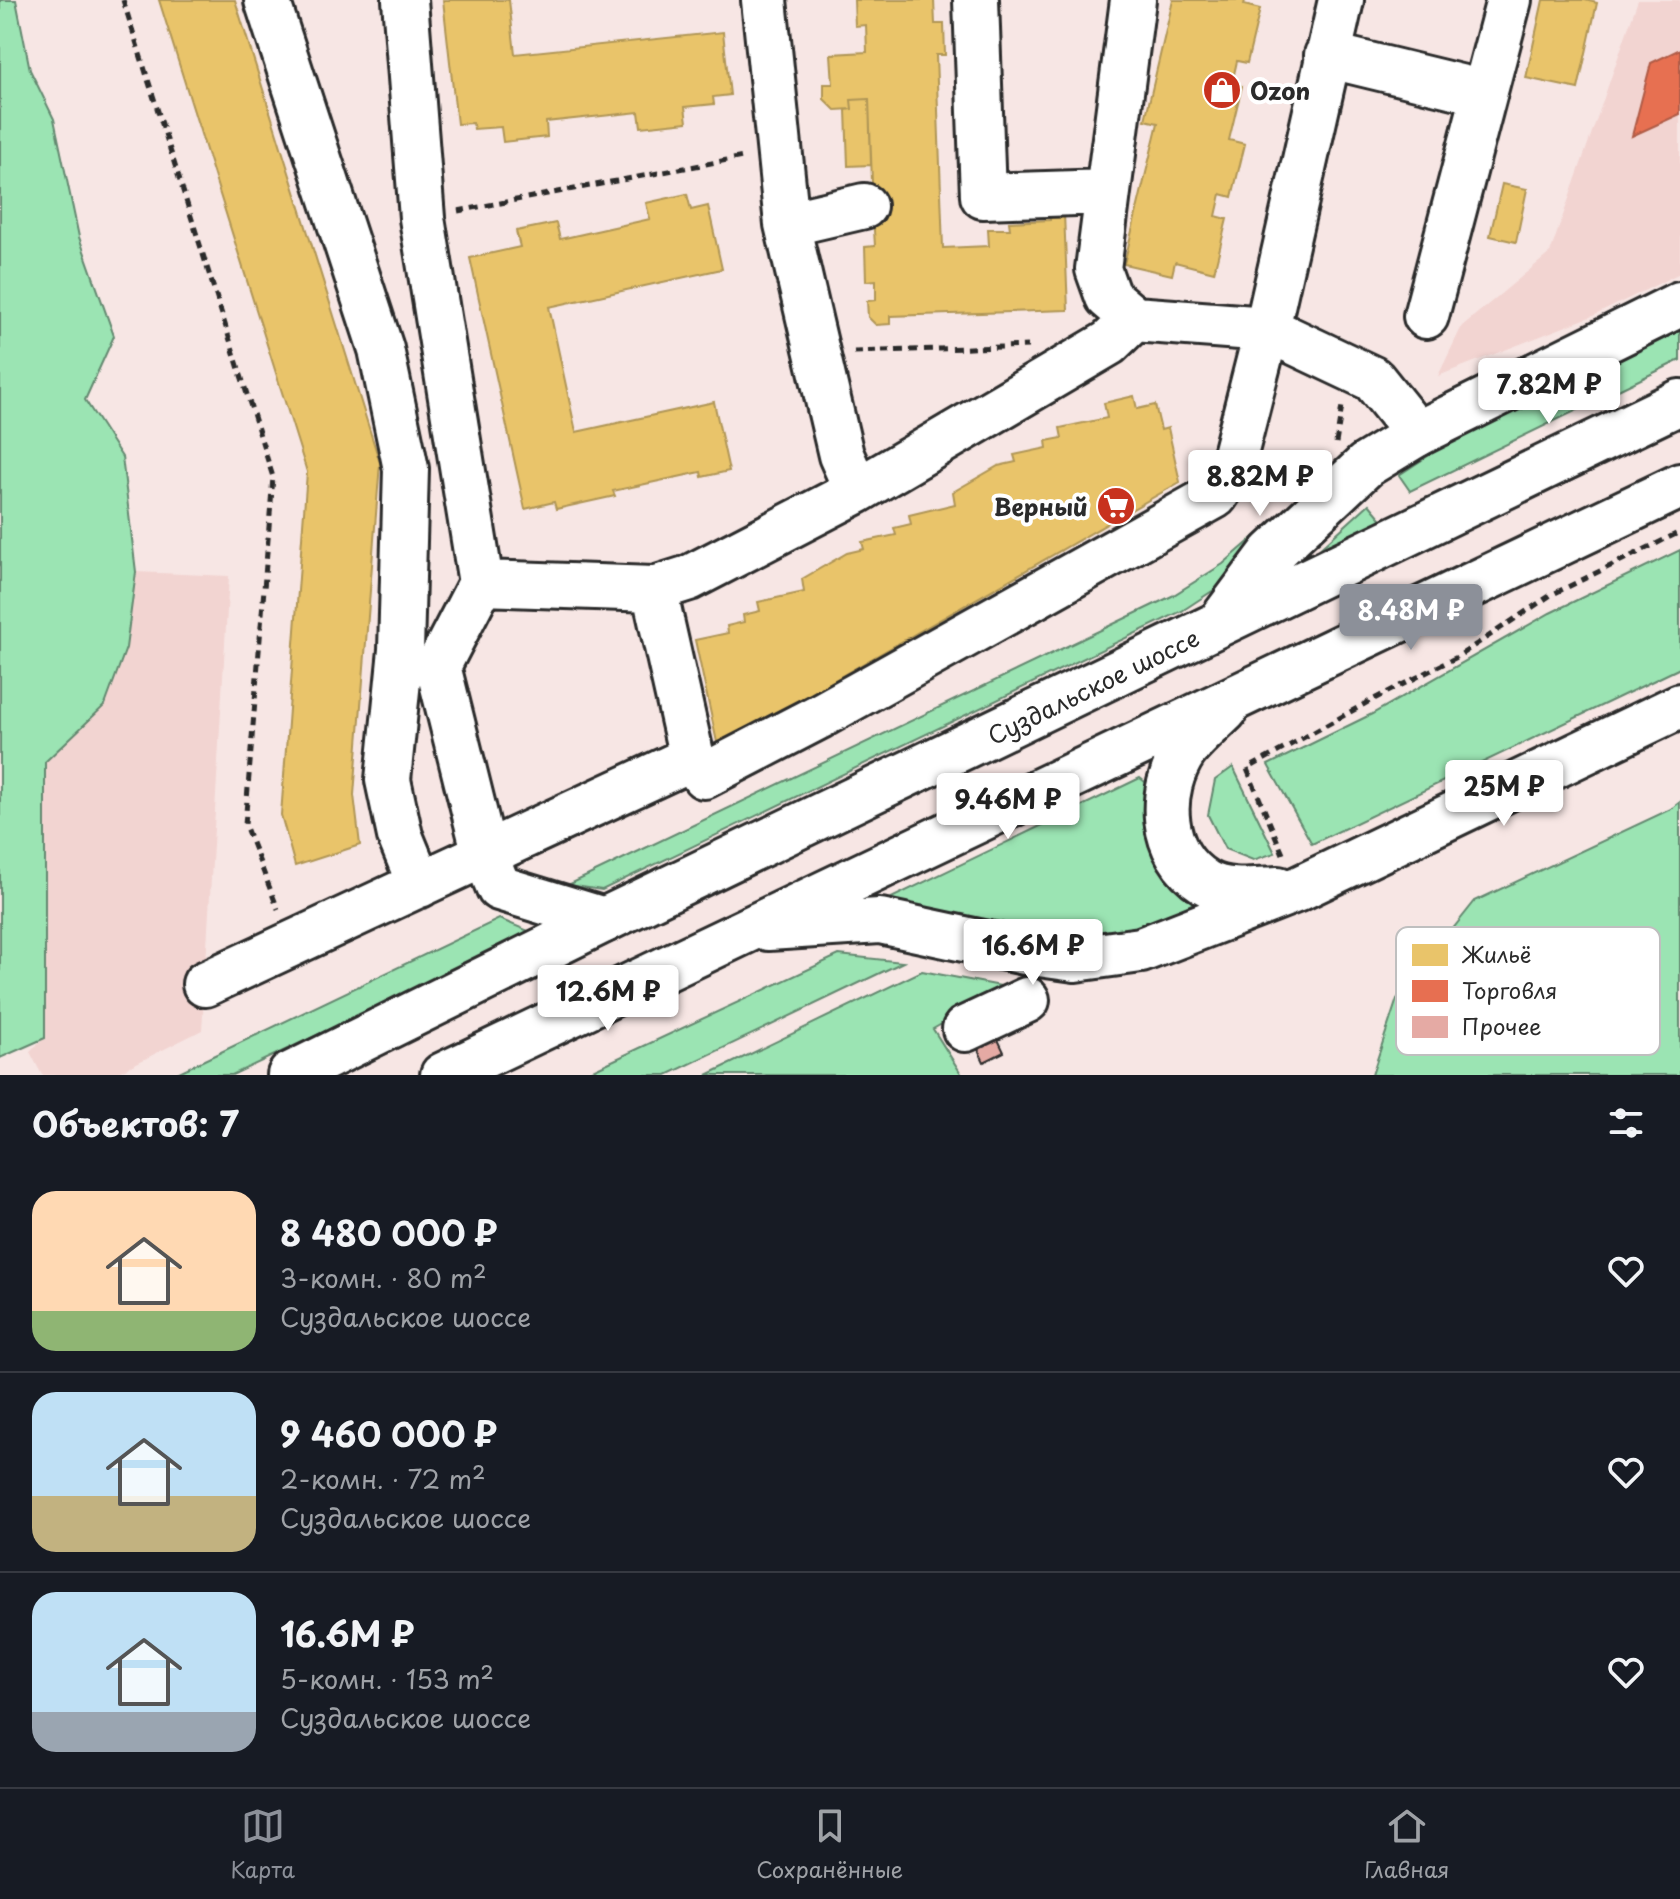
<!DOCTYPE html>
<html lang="ru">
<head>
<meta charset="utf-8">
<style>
	:root { --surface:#171b24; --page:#20242c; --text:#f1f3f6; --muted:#9ea1a6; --line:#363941; --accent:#8c9099 }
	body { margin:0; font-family:"Playpen Sans",sans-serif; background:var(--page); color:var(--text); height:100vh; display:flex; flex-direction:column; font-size:30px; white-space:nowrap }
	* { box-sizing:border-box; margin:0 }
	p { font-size:26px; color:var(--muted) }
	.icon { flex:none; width:44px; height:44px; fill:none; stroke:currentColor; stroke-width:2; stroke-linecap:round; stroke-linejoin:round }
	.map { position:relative; height:1075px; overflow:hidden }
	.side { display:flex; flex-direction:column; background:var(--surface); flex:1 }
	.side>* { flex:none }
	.price { position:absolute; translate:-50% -68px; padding:0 18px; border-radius:8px; background:#fff; color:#222; font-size:26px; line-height:52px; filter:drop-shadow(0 2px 4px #0008) }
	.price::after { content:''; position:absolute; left:50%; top:48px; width:24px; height:18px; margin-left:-12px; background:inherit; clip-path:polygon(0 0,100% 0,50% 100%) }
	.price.current { background:var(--accent); color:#fff }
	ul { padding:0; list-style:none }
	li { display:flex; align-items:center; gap:24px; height:200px; padding:0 32px }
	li+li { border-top:2px solid var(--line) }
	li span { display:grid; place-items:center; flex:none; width:224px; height:160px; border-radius:24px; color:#555 }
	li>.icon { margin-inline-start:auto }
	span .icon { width:96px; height:96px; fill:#fffc; stroke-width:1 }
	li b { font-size:34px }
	h2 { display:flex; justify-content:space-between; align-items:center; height:96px; padding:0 32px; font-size:34px }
	.tabs { display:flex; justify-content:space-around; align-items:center; height:112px; border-top:2px solid var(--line); background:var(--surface); font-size:22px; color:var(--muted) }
	.tabs a { display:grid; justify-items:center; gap:4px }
	.tabs .current { color:var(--accent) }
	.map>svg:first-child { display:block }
	.built { fill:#f2d4d1 }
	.green { fill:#9be4b3; stroke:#63886f; stroke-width:2 }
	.homes { fill:#e9c46a; stroke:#b09657; stroke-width:2 }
	.shops { fill:#e76f51; stroke:#af5b46; stroke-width:2 }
	.building { fill:#e5aaa4; stroke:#2b2b2b; stroke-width:2 }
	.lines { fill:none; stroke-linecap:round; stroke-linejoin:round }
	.minor-casing { stroke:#2b2b2b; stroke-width:50 }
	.major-casing { stroke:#2b2b2b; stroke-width:50 }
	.path { stroke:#2b2b2b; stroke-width:5; stroke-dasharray:8 6; stroke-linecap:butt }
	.minor { stroke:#fff; stroke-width:44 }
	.major { stroke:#fff; stroke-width:44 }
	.labels { text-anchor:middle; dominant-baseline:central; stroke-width:8; stroke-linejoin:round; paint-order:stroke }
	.poi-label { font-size:24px; font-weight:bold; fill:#2b2b2b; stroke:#fff; text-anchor:start }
	.street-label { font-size:24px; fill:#2b2b2b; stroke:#fff }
	.key { fill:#fff; stroke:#bfbfbf; stroke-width:2 }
	.key-label { font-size:22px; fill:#2b2b2b }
</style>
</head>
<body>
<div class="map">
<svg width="1680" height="1075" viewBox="0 0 1680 1075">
	<rect width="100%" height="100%" fill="#f7e6e4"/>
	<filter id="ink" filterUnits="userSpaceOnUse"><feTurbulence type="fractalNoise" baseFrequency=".0125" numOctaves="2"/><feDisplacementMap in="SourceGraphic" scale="16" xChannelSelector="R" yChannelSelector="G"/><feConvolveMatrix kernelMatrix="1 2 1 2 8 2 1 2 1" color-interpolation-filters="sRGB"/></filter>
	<g filter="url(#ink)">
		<path class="built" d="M 1638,0 L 1680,0 L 1680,273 L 1595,315 L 1438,376 L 1462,326 L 1550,253 Z
			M 136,572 L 229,576 L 202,1030 L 113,1075 L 42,1075 L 30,1052 L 45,1037 L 45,762 L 105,705 L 126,648 Z"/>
		<path class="green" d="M 0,0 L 16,0 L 30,70 L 54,119 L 79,237 L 114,336 L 85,400 L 122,457 L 136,572 L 126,648 L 105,705 L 45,762 L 45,1038 L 0,1058 Z
			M 1680,323 L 1680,360 L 1410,491 L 1399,475 L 1500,409 Z
			M 1341,462 L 1235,576 L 1182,611 L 602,890 L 568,885 L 1172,596 L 1223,564 Z
			M 1369,504 L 1385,523 L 1303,564 Z
			M 1680,550 L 1680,668 L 1312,844 L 1268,765 L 1372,714 L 1550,613 Z
			M 1233,767 L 1275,853 L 1253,860 L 1225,849 L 1208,815 L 1215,780 Z
			M 1140,778 L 1149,785 C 1148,799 1144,816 1147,830 C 1152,855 1172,891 1196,902 L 1143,928 L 1095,938 L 1033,935 L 967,916 L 885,901 Z
			M 1680,802 L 1680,1075 L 1372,1075 L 1397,999 L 1475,901 L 1671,809 Z
			M 499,919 L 531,932 L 483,957 L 232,1075 L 173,1075 Z
			M 839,955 L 903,962 L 667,1075 L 582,1075 Z
			M 922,971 L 1006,987 L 933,1029 L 962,1075 L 707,1075 Z"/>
		<path class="homes" d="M 159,0 L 235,0 L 380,463 L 354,795 L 360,845 L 295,866 L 281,815 L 307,472 Z
			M 443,0 L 509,0 L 515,54 L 723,32 L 730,95 L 713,97 L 714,104 L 685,107 L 687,122 L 641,127 L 639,112 L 546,122 L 547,137 L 503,142 L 501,127 L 474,129 L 473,123 L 457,124 Z
			M 854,0 L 934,0 L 935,24 L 944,24 L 945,55 L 936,55 L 943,248 L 989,246 L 988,229 L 1010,229 L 1009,222 L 1050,220 L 1050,214 L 1064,213 L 1068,310 L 890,316 L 890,324 L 876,325 L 868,317 L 867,301 L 876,300 L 876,280 L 866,281 L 865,247 L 875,246 L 873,215 L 864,215 L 863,183 L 872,183 L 869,99 L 851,100 L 852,109 L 835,110 L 824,99 L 824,84 L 833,84 L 831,54 L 867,52 L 866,25 L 855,26 Z
			M 1173,0 L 1245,0 L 1244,5 L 1260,9 L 1247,63 L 1237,61 L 1232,83 L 1242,86 L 1229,140 L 1245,144 L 1232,197 L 1221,194 L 1216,216 L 1227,219 L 1214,272 L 1175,262 L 1172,275 L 1124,264 L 1158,123 L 1145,120 Z
			M 1543,0 L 1585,0 L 1597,3 L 1578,89 L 1526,78 Z
			M 869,99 L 871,165 L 848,166 L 846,110 L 852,109 L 851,100 Z
			M 1502,184 L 1527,189 L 1516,242 L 1490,236 Z
			M 687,194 L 691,210 L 708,206 L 722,269 L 549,307 L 576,432 L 714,402 L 729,471 L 702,477 L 701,472 L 613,491 L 615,496 L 556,509 L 554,502 L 525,509 L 470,258 L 520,247 L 516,231 L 556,223 L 560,239 L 650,219 L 646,203 Z
			M 1134,396 L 1137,409 L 1155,405 L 1161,430 L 1168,428 L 1180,482 L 718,747 L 695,640 L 728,633 L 727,626 L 744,622 L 743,615 L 760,611 L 758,602 L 804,592 L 802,579 L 847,553 L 864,549 L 862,542 L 896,535 L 894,528 L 911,524 L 909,515 L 955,504 L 953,492 L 998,466 L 1016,462 L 1014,455 L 1047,448 L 1046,441 L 1062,438 L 1060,428 L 1107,418 L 1104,403 Z"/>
		<path class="shops" d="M 1680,49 L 1680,114 L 1632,136 L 1651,63 Z"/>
		<path class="building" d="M 994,1031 L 1004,1052 L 984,1062 L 974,1041 Z"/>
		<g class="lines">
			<g class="minor-casing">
				<path id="minor" d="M 267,0 L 381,349 L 406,469 L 401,650 L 388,780 L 400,836 L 420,885
					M 405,0 L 422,218 L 481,583 L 654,589
					M 764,0 L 787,224 L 841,455 L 857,491
					M 976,0 L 983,196 L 1108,192
					M 1133,0 L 1098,269 L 1108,297 L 1134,319 L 1267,329 L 1373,379 L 1417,434
					M 1327,55 L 1484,93
					M 787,224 L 864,206
					M 1426,316 L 1509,0
					M 1134,319 L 1109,343 L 857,491 L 689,578 L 654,589 L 692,758 L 704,776 L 820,716 L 1215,496 L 1230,474 L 1238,443 L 1267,329 L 1341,0
					M 481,583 L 438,666 L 485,855 L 499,888 L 604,920
					M 205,984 L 692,758
					M 965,1029 L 1027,1000"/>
			</g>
			<g class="major-casing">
				<path id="major" d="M 1222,620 L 1272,553 L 1366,465 L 1417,434 L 1680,304
					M 1225,710 C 1212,723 1196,736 1185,750 C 1157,791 1159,853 1205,882 C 1224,894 1255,890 1278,889
					M 768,928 L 880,921 L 1025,952 L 1075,959 L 1141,950 L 1298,889 L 1680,706
					M 290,1075 L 604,920 L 1680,402
					M 443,1075 L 1680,486"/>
			</g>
			<path class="path" d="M 123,0 L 273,477 L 245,825 L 278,909
				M 458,211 L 743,157
				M 854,352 L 1028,346
				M 1336,443 L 1342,406
				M 1283,854 L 1247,769 L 1370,701 L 1457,657 L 1551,595 L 1680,532"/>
			<use href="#minor" class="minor"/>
			<use href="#major" class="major"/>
		</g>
	</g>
	<defs>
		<g id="shop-disc" transform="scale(2)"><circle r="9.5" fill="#c8321e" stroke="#fff"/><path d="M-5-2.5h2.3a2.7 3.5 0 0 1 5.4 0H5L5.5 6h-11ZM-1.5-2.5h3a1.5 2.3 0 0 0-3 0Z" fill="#fff"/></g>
		<g id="supermarket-disc" transform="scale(2)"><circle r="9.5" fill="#c8321e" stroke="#fff"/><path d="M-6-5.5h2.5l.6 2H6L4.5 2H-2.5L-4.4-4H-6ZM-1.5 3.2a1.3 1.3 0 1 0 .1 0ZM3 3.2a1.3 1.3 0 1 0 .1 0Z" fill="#fff"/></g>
	</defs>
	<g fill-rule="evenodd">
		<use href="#shop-disc" x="1222" y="90"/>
		<use href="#supermarket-disc" x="1116" y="506"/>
	</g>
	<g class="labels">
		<g class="poi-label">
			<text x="1250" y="90">Ozon</text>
			<text x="1088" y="506" text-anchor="end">Верный</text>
		</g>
		<g class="street-label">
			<text transform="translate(1093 686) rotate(-26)">Суздальское шоссе</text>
		</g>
	</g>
	<rect x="1396" y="927" width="264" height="128" rx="12" class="key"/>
	<rect x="1412" y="944" width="36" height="22" fill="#e9c46a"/>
	<rect x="1412" y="980" width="36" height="22" fill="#e76f51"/>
	<rect x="1412" y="1016" width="36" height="22" fill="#e5aaa4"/>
	<g class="key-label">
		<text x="1462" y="963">Жильё</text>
		<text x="1462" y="999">Торговля</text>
		<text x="1462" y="1035">Прочее</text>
	</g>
</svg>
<b class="price" style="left:1549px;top:426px">7.82M ₽</b>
<b class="price" style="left:1260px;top:518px">8.82M ₽</b>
<b class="price current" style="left:1411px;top:652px">8.48M ₽</b>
<b class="price" style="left:1504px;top:828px">25M ₽</b>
<b class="price" style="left:1008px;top:841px">9.46M ₽</b>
<b class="price" style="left:1033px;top:987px">16.6M ₽</b>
<b class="price" style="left:608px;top:1033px">12.6M ₽</b>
</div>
<section class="side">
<h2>Объектов: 7<svg class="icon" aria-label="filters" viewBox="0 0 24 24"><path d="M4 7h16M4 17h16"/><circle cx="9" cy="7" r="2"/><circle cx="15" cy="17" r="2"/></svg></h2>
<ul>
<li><span style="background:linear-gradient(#ffd9b3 75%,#8fb573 0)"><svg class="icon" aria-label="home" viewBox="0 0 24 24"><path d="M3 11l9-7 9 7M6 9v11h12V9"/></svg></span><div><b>8 480 000 ₽</b><p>3-комн. · 80 m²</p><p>Суздальское шоссе</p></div><svg class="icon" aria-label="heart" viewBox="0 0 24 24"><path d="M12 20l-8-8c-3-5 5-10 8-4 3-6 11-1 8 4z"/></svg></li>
<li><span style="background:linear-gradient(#bfe0f5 65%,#c2b280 0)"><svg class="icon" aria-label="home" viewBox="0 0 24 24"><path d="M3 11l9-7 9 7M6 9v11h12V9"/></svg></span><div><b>9 460 000 ₽</b><p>2-комн. · 72 m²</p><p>Суздальское шоссе</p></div><svg class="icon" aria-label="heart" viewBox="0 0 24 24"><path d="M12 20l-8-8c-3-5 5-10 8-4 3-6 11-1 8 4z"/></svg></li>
<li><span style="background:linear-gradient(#bfe0f5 75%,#9aa5b1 0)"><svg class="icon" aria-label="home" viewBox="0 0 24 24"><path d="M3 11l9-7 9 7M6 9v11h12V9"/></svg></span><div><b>16.6M ₽</b><p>5-комн. · 153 m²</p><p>Суздальское шоссе</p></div><svg class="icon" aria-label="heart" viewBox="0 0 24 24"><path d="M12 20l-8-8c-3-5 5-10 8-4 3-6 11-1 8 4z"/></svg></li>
</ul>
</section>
<nav class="tabs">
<a class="current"><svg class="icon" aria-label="map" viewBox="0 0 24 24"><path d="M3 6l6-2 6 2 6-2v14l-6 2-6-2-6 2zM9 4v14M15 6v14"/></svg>Карта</a>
<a><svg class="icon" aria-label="saved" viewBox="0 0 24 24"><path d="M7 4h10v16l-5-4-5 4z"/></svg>Сохранённые</a>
<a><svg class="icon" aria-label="home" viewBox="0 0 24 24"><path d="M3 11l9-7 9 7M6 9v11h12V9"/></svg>Главная</a>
</nav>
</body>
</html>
